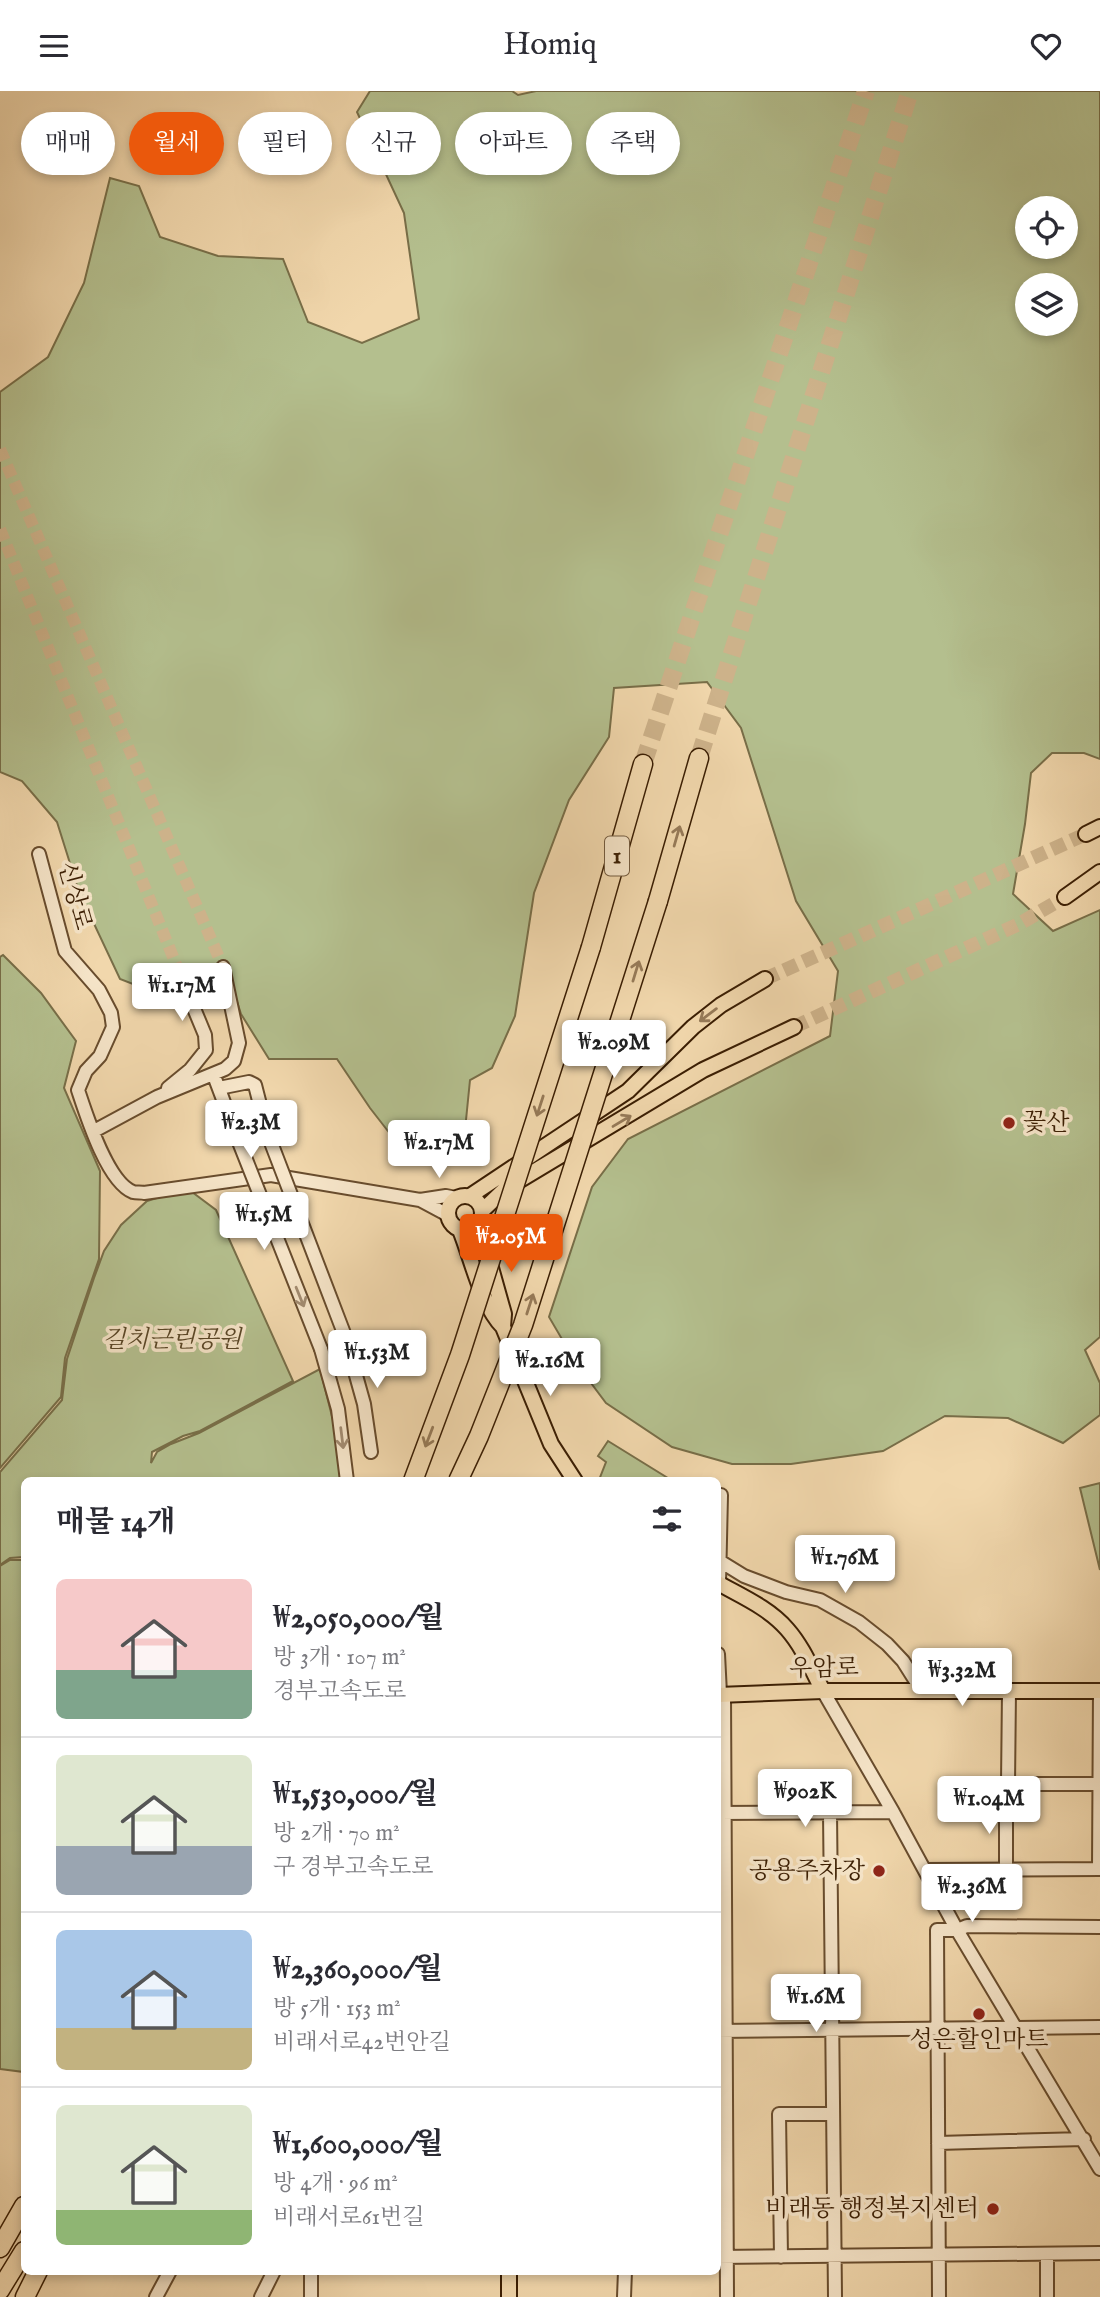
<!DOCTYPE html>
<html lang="ko">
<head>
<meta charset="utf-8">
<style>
	:root { --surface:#fff; --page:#f2f2f3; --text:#2b2b33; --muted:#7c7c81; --line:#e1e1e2; --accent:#ea580c }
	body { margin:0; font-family:"IM FELL English","Noto Serif KR",serif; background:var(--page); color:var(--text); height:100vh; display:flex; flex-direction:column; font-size:26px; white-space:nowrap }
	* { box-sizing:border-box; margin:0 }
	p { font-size:23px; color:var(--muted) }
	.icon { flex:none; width:38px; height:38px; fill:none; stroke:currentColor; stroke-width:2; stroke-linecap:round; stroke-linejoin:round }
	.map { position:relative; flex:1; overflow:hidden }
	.side { position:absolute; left:21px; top:1386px; width:700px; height:798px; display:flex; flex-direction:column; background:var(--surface); border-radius:10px; box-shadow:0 4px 10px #0003 }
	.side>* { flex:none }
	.guide { position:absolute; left:21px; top:21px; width:700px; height:63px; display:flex; gap:14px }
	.buttons { position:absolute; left:1015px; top:105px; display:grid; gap:14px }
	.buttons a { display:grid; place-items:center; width:63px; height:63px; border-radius:50%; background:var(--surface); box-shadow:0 4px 10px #0003; font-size:35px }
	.price { position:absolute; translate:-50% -60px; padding:0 16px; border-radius:7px; background:#fff; color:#222; font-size:23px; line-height:46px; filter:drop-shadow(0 2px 4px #0008) }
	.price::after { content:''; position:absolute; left:50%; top:42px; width:21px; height:16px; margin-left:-10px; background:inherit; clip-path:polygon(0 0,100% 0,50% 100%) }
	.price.active { background:var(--accent); color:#fff }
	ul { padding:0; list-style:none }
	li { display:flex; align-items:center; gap:21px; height:175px; padding:0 35px }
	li+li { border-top:2px solid var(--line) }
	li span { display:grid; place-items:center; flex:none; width:196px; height:140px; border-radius:10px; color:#555 }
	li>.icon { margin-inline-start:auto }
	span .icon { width:84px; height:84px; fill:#fffc; stroke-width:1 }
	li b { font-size:30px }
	h2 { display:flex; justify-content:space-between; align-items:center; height:84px; padding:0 35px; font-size:30px }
	.pill { padding:0 24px; border-radius:32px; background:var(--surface); box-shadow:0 4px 10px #0003; font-size:24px; line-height:63px }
	.pill.active { background:var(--accent); color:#fff }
	header { display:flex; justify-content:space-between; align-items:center; height:91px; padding:0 35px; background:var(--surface); font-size:32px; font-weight:600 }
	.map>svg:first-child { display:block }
	.green { fill:#b4bf8e; stroke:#786e48; stroke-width:2; fill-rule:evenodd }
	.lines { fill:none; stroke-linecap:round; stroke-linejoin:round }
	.minor-tunnel { stroke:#cdb28a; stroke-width:12; stroke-dasharray:12 6; stroke-linecap:butt }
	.major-tunnel { stroke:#cdb28a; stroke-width:14; stroke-dasharray:14 7; stroke-linecap:butt }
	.highway-tunnel { stroke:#cdb28a; stroke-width:18; stroke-dasharray:18 9; stroke-linecap:butt }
	.minor-casing { stroke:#684c2d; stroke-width:16 }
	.major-casing { stroke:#3b1e03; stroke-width:18 }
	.highway-casing { stroke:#3b1e03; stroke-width:21 }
	.minor { stroke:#f6e5c9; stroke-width:12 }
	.major { stroke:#f1d7ac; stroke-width:14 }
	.highway { stroke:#f1d7ac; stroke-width:18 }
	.minor-bridge-casing { stroke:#684c2d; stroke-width:16; stroke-linecap:butt }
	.highway-bridge-casing { stroke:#3b1e03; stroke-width:21; stroke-linecap:butt }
	.minor-bridge { stroke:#f6e5c9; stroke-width:12 }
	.highway-bridge { stroke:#f1d7ac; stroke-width:18 }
	.oneway { stroke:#967a58 }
	.oneway2 { stroke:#a28b70 }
	.poi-dot { fill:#8f2418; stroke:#f6e5c9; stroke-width:2.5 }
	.labels { text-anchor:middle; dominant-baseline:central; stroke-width:7; stroke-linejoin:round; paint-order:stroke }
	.shield { fill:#f6e5c9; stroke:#735a3e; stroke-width:2 }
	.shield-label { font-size:23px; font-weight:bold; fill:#3b1e03 }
	.street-label { font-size:24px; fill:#3b1e03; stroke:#f6e5c9 }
	.poi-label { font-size:24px; fill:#3b1e03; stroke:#f6e5c9; text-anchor:end }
	.park-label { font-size:24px; font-style:italic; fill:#594626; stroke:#f6e5c9 }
</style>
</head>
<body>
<header><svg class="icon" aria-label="menu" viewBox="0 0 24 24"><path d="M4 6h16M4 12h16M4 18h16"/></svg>Homiq<svg class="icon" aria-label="heart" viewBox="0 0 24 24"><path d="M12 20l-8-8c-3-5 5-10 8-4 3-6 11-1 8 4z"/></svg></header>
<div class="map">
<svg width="1100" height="2206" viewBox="0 0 1100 2206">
	<rect width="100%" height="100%" fill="#f1d7ac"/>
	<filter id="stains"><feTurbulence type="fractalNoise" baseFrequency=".00286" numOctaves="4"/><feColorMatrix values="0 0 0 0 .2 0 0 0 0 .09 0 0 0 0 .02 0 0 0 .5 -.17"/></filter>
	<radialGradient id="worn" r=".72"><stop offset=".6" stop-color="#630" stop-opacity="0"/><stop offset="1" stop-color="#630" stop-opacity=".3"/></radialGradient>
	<path class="green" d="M 370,0 L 512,0 L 518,4 L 536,0 L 1100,0 L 1100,668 L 1084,662 L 1052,662 L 1031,682 L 1025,733 L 1013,803 L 1053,840 L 1100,819 L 1100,1246 L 1085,1259 L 1100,1292 L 1100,1324 L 1063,1352 L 1008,1327 L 945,1325 L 883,1360 L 791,1373 L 732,1373 L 672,1356 L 606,1312 L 576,1272 L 549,1226 L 592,1096 L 628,1048 L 830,945 L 838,880 L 796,810 L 741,637 L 707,591 L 614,597 L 609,646 L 569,709 L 534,802 L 515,925 L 492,977 L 470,989 L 464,1049 L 405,1062 L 370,1017 L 337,968 L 269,968 L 241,923 L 226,876 L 156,902 L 120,888 L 79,801 L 57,731 L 22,690 L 0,681 L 0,301 L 48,266 L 84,192 L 110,87 L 139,95 L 160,146 L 218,165 L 283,168 L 308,231 L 362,252 L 419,228 L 404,122 L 357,21 ZM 1027,117 L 1066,117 L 1066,156 L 1027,156 ZM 1027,194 L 1066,194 L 1066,233 L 1027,233 Z
		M 3,864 L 41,902 L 76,950 L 64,997 L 100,1080 L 99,1168 L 65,1267 L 61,1306 L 0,1377 L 0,866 Z
		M 177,1101 L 192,1101 L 216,1119 L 293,1290 L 200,1340 L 183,1345 L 152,1361 L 151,1372 L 157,1361 L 171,1353 L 199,1342 L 320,1278 L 339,1353 L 340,1389 L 24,1390 L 24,1466 L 10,1467 L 0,1474 L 0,1381 L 62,1309 L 67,1268 L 94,1187 L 104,1160 L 121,1134 L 147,1110 Z
		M 608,1350 L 671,1389 L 599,1389 L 606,1371 L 598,1365 Z
		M 1100,1392 L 1100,1479 L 1080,1397 Z
		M 10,1469 L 24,1469 L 24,1981 L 0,1978 L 0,1475 Z"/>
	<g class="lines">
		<path class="minor-tunnel" d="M 0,358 L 223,876
			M 0,438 L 188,903"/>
		<path class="major-tunnel" d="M 765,888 L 1086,743
			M 794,936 L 1019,833 L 1065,806"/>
		<path class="highway-tunnel" d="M 699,667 L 910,0
			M 643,673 L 866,0"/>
		<g class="minor-casing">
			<path id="minor" d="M 39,763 L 65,860 L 99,899 L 111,922 L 113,936 L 100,965 L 86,980 L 78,999 C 86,1023 107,1091 133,1101 C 137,1102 141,1101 144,1102 L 271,1084 L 420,1109 L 448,1124
				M 216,990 L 239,1051
				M 168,997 L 190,979 L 206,959 L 205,944 L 188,903
				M 219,997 L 249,991 L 255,994 L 267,1041
				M 94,1040 L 157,1006 L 225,978 L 234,970 L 239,952 L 223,876
				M 420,1109 L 446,1105 L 456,1107
				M 345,1245 L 364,1313 L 371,1361
				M 321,1258 L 338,1318 L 347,1390
				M 718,1469 L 744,1485 L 786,1501 L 820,1509 L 859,1531 L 887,1553 L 903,1570 L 922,1600
				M 719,1493 L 721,1404
				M 718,1563 L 720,1603
				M 823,1600 L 893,1721 L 957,1839 L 1100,2078
				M 1009,1600 L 1008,1693 L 1099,1693
				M 724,1603 L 727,2206
				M 1006,1712 L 1006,1778
				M 830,1721 L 835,2206
				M 718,1722 L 893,1721
				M 1099,1778 L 1100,1600
				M 925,1779 L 1100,1778
				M 718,1940 L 1100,1936
				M 938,2052 L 1084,2048
				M 1047,2163 L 1047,2206
				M 718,2166 L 1100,2162
				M 781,2166 L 779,2023 L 833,2023
				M 156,2206 L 170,2180
				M 261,2206 L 274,2180
				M 311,2206 L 311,2180
				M 624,2206 L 625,2180
				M 939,2206 L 937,1839 L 957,1839 L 967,1835 L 1100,1836"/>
		</g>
		<g class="major-casing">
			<path id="major" d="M 1086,743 L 1100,736
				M 1065,806 L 1100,781
				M448 1122a17 17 0 1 1 34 0a17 17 0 1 1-34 0Z
				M 470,1105 L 628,1000 L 693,936 L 721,914 L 765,888
				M 483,1119 L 505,1098 L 703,979 L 794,936
				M 479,1134 L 504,1223 L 503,1236
				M 460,1139 C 472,1168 481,1214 503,1236 L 551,1353 L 575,1390
				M 718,1492 C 741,1505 769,1517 787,1538 C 803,1556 812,1579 823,1600
				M 718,1604 L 823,1600 L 1100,1600
				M 509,2206 L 509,2180"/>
		</g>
		<g class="highway-casing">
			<path id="highway" d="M 658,810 L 699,667
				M 591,856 L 643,673
				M 0,2157 L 24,2115
				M 0,2199 L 24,2160
				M 25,2206 L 38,2180"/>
		</g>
		<use href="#minor" class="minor"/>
		<use href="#major" class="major"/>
		<use href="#highway" class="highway"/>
		<g class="minor-bridge-casing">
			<path id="minor-bridge" d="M 267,1041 L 345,1245
				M 239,1051 L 321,1258"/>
		</g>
		<g class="highway-bridge-casing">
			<path id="highway-bridge" d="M 413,1390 L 460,1264 L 591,856
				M 458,1390 L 479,1345 L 523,1234 L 658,810"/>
		</g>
		<use href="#minor-bridge" class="minor-bridge"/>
		<use href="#highway-bridge" class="highway-bridge"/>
	</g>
	<defs><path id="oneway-shaft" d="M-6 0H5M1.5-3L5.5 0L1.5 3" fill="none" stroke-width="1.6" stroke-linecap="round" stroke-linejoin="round" transform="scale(1.75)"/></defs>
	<g class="oneway">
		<use href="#oneway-shaft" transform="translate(677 745) rotate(-74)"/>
		<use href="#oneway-shaft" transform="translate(636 880) rotate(-73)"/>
		<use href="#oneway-shaft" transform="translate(708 924) rotate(143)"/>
		<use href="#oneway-shaft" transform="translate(540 1015) rotate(108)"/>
		<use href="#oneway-shaft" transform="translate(622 1030) rotate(-31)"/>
		<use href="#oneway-shaft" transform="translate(530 1213) rotate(-72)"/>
		<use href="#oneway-shaft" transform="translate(429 1346) rotate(111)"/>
	</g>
	<g class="oneway2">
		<use href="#oneway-shaft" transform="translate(300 1206) rotate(68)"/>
		<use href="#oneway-shaft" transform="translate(342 1347) rotate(83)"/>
	</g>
	<g class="poi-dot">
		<circle cx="1009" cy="1032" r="7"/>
		<circle cx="879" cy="1780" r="7"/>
		<circle cx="979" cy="1923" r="7"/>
		<circle cx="993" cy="2118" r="7"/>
	</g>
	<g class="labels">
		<rect class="shield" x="605" y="745.5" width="24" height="39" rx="5"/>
		<g class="shield-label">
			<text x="617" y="765">1</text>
		</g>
		<g class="street-label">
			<text transform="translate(74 805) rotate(75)">신상로</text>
			<text transform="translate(824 1578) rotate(-1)">우암로</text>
		</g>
		<g class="poi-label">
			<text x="1023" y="1032" text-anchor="start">꽃산</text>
			<text x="865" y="1780">공용주차장</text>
			<text x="979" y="1949" text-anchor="middle">성은할인마트</text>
			<text x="979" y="2118">비래동 행정복지센터</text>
		</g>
		<g class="park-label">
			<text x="172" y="1249">길치근린공원</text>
		</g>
	</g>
	<rect width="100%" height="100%" filter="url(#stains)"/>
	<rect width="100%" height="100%" fill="url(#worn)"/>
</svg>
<div class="buttons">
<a><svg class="icon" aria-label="locate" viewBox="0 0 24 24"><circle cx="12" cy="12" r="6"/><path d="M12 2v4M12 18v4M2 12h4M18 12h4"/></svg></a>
<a><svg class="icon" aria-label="layers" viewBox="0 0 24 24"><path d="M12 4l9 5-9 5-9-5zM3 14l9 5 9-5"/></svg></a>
</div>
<b class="price" style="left:182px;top:932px">₩1.17M</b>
<b class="price" style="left:614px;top:989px">₩2.09M</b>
<b class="price" style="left:251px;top:1069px">₩2.3M</b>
<b class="price" style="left:439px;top:1089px">₩2.17M</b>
<b class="price" style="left:264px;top:1161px">₩1.5M</b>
<b class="price active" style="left:511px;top:1183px">₩2.05M</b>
<b class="price" style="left:377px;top:1299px">₩1.53M</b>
<b class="price" style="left:550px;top:1307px">₩2.16M</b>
<b class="price" style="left:845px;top:1504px">₩1.76M</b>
<b class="price" style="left:962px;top:1617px">₩3.32M</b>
<b class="price" style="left:805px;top:1738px">₩902K</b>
<b class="price" style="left:989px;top:1745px">₩1.04M</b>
<b class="price" style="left:972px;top:1833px">₩2.36M</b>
<b class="price" style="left:816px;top:1943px">₩1.6M</b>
<div class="guide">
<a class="pill">매매</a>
<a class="pill active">월세</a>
<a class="pill">필터</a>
<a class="pill">신규</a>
<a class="pill">아파트</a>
<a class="pill">주택</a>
</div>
<section class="side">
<h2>매물 14개<svg class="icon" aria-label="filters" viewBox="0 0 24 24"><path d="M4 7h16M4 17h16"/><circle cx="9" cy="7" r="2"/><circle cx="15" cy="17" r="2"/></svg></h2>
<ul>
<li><span style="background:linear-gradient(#f6c9c9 65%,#7fa58c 0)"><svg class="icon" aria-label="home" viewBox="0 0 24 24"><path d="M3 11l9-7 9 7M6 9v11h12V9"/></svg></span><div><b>₩2,050,000/월</b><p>방 3개 · 107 m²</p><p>경부고속도로</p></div></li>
<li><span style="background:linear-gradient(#dfe7d0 65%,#9aa5b1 0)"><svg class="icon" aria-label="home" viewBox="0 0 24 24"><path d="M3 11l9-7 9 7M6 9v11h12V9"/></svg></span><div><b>₩1,530,000/월</b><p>방 2개 · 70 m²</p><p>구 경부고속도로</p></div></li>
<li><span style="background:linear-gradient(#a9c7e8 70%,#c2b280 0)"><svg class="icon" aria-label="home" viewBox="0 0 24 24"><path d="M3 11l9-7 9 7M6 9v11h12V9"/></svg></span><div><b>₩2,360,000/월</b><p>방 5개 · 153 m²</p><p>비래서로42번안길</p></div></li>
<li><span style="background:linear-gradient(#dfe7d0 75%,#8fb573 0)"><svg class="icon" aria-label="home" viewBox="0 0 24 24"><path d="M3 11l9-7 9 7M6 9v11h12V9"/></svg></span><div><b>₩1,600,000/월</b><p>방 4개 · 96 m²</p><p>비래서로61번길</p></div></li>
</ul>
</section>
</div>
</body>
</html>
